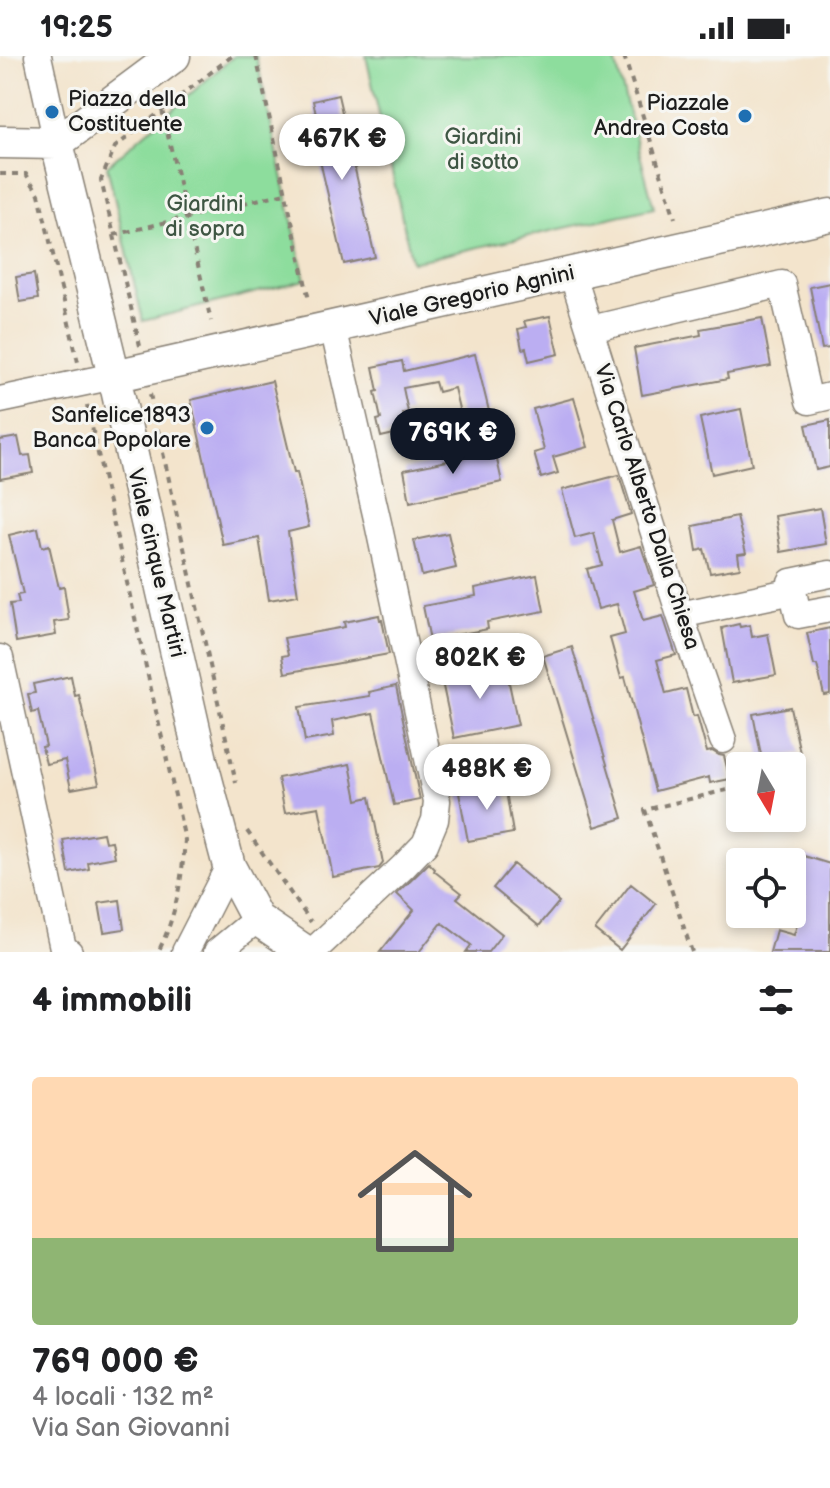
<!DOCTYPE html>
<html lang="it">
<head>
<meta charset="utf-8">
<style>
	:root { --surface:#fff; --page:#f6f6f6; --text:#202124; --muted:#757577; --accent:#111827 }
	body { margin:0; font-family:"Balsamiq Sans",sans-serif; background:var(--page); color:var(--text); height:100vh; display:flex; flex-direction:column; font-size:30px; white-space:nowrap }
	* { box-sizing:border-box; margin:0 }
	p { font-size:26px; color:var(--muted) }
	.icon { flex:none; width:44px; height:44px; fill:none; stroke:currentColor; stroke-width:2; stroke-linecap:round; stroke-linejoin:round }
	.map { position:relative; height:896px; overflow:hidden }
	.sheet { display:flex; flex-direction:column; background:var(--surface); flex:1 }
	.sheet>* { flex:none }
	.needle { width:52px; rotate:170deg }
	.fabs { position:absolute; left:726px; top:696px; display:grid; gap:16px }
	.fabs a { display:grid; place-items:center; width:80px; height:80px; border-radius:8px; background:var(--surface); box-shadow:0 4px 12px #0003; font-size:40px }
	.price { position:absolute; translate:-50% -68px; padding:0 18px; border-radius:28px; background:#fff; color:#222; font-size:26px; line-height:52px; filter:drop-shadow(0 2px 4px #0008) }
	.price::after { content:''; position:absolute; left:50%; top:48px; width:24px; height:18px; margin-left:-12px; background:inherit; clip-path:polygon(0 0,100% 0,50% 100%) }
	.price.on { background:var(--accent); color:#fff }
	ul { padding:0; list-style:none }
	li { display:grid; align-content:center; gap:16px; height:424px; padding:0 32px }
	li span { display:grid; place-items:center; height:248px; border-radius:8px; color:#555 }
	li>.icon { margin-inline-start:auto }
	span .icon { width:144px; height:144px; fill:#fffc; stroke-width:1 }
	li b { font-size:34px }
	h2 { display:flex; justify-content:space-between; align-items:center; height:96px; padding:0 32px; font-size:34px }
	.status { display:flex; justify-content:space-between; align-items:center; height:56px; padding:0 40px; background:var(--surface); direction:ltr }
	.status svg { height:22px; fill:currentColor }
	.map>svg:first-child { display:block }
	.green { fill:#8ddd9d; stroke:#547c5c; stroke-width:2 }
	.building { fill:#bbaef2 }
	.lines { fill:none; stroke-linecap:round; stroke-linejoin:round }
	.minor-casing { stroke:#888074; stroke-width:29 }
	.major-casing { stroke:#888074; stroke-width:35 }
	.path { stroke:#888074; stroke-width:4; stroke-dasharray:6 6; stroke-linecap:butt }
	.minor { stroke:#fff; stroke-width:26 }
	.major { stroke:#fff; stroke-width:32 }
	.poi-dot { fill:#1f6fb2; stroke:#f6f6f2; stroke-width:3 }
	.labels { text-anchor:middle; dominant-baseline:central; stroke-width:6; stroke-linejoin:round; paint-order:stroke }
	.poi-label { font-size:22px; fill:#1c1c1c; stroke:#f6f6f2; text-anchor:end }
	.park-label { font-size:22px; fill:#3e5643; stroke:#f6f6f2 }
	.street-label { font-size:22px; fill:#1c1c1c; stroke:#f6f6f2 }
</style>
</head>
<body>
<div class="status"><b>19:25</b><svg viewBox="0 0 49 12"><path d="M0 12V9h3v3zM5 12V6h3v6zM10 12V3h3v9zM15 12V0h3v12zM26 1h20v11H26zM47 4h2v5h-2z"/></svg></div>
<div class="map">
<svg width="830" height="896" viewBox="0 0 830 896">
	<rect width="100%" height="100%" fill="#f6f6f2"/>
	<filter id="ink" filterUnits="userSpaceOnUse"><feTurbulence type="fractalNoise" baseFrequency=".0125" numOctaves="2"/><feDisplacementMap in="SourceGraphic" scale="16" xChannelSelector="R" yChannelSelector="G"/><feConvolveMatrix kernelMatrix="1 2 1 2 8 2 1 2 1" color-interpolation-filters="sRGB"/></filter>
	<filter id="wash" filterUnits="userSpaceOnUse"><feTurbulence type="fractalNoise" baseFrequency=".006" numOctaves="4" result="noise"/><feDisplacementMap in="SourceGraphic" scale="32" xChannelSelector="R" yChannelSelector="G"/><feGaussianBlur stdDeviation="1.8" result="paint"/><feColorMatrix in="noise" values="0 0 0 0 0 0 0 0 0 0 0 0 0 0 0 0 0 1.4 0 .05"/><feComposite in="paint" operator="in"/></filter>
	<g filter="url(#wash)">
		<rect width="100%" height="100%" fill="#f3e4cc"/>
		<path class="green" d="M 234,0 L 256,0 L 305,224 L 143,265 L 107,110 Z
			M 366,0 L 614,0 L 654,152 L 412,206 Z"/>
		<g id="blocks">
			<path class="building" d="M 338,39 L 375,201 L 344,208 L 314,79 L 320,77 L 313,45 Z
				M 34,218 L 38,243 L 20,246 L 16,221 Z
				M 830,227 L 830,292 L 822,293 L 810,231 Z
				M 550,260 L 559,298 L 529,305 L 526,292 L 522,293 L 518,273 L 526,271 L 524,265 Z
				M 762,262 L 771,310 L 727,318 L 728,323 L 642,339 L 634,292 L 701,279 L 700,273 Z
				M 475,298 L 489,355 L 461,361 L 454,332 L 438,336 L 435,326 L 403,332 L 408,356 L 403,357 L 407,375 L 381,381 L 377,364 L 381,363 L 375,336 L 378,335 L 373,311 L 402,305 L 404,315 Z
				M 272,325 L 294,416 L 297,416 L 309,471 L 288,476 L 298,539 L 269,544 L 259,482 L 223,489 L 191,344 Z
				M 574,342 L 588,391 L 553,401 L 558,417 L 541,422 L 534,397 L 544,394 L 533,353 Z
				M 741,353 L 752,409 L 712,418 L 700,362 Z
				M 830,364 L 830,411 L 816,414 L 806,369 Z
				M 18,381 L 22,400 L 30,399 L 33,417 L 0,423 L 0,384 Z
				M 495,395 L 502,426 L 410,446 L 404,414 Z
				M 619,419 L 631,458 L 612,464 L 620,496 L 641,490 L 654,529 L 634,535 L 643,565 L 663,560 L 676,599 L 657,604 L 666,638 L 686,633 L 693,661 L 697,660 L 707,696 L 712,695 L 719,699 L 724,700 L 730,723 L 710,727 L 709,721 L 655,735 L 625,621 L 621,622 L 610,582 L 625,578 L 617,548 L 598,553 L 587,513 L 602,509 L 594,477 L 575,482 L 562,434 Z
				M 820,452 L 826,488 L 781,496 L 775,460 Z
				M 737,461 L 746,497 L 738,498 L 740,512 L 710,517 L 704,493 L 697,495 L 693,470 Z
				M 38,472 L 42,491 L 49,489 L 59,532 L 64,531 L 69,564 L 54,566 L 56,579 L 16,586 L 10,548 L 19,547 L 17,539 L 23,538 L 9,479 Z
				M 448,477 L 456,512 L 422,520 L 414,484 Z
				M 537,519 L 544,555 L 487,566 L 488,573 L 430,584 L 423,550 L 476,540 L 475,532 Z
				M 379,559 L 380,564 L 382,564 L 389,598 L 285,617 L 282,600 L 288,599 L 284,582 L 345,571 L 344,566 Z
				M 739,568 L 740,571 L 750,569 L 752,581 L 768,578 L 776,619 L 732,627 L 722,572 Z
				M 830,572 L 830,638 L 824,639 L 817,609 L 814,609 L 807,577 Z
				M 572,591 L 623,762 L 595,771 L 543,600 Z
				M 505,608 L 518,669 L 454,682 L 441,621 Z
				M 71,620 L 75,640 L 79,639 L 99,728 L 71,733 L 65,704 L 46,708 L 42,691 L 46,690 L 38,655 L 32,657 L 28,638 L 35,637 L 33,628 Z
				M 396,630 L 420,744 L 394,749 L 373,657 L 332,665 L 334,680 L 305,685 L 299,651 L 370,640 L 369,636 Z
				M 790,651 L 800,697 L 762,704 L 753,658 Z
				M 350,708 L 357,744 L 370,741 L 383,807 L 379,812 L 333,821 L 319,751 L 285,757 L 278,722 Z
				M 504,724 L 513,777 L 468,785 L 459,737 L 486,732 L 485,727 Z
				M 103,777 L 105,786 L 112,785 L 115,801 L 88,806 L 89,813 L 69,817 L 63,784 Z
				M 801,799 L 830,808 L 830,896 L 770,896 L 776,874 L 794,879 L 806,839 L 792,835 L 792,829 Z
				M 429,807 L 435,813 L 434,815 L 462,837 L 457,842 L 502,878 L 488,896 L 466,896 L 471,889 L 442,867 L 419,896 L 380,896 L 414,854 L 397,838 Z
				M 513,808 L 559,846 L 539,870 L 493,832 Z
				M 631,828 L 656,848 L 620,894 L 595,874 Z
				M 120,844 L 124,873 L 104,876 L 99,847 Z"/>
		</g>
	</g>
	<g filter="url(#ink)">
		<use href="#blocks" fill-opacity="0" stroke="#888074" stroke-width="2"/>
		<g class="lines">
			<g class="minor-casing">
				<path id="minor" d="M 38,0 L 57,87
					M 572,217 L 680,559 L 723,684
					M 591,273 L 782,228 L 809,345 L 830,340
					M 0,344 L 114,320
					M 830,518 L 791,526 L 798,559 L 830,553
					M 680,559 L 793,535
					M 0,602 L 63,892 L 69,896
					M 185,896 L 229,810
					M 217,896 L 257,863
					M 312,896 L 403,811 L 425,788 L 435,764 L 437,745 L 378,467 L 333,271"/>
			</g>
			<g class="major-casing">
				<path id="major" d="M 0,86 L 57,87
					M 57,87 L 114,320 L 201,704 L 229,810 L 257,863 L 306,896
					M 57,87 L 174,0
					M 114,320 L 830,159"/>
			</g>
			<path class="path" d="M 256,0 L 309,244
				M 624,0 L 675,162
				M 162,54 L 211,265
				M 0,118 L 26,118 L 39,138 L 78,306
				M 114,179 L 285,137
				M 140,290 L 101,124 L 115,91 L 232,0
				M 150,338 L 236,727
				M 87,349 L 185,784 C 182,823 176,861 158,896
				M 247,775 L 311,866
				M 692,896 L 645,754 L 735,732 L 729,706"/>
			<use href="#minor" class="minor"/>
			<use href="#major" class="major"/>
		</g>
	</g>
	<g class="poi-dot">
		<circle cx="52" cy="56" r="8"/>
		<circle cx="745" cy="60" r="8"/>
		<circle cx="207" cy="372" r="8"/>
	</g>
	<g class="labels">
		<g class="poi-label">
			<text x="68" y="43" text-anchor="start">Piazza della<tspan x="68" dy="25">Costituente</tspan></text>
			<text x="729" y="47">Piazzale<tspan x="729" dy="25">Andrea Costa</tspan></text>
			<text x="191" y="359">Sanfelice1893<tspan x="191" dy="25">Banca Popolare</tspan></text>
		</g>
		<g class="park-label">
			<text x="483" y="81">Giardini<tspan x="483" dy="25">di sotto</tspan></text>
			<text x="205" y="148">Giardini<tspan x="205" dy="25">di sopra</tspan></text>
		</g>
		<g class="street-label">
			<text transform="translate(472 240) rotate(-13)">Viale Gregorio Agnini</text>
			<text transform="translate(647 451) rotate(72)">Via Carlo Alberto Dalla Chiesa</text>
			<text transform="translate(156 507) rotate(77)">Viale cinque Martiri</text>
		</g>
	</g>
</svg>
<div class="fabs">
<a><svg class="needle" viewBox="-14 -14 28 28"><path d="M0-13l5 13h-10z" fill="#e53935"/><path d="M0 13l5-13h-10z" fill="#757577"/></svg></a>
<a><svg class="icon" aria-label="locate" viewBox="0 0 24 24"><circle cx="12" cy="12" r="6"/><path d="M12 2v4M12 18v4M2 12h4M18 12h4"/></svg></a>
</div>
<b class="price" style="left:342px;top:126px">467K €</b>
<b class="price on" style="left:453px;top:420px">769K €</b>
<b class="price" style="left:480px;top:645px">802K €</b>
<b class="price" style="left:487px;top:756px">488K €</b>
</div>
<section class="sheet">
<h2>4 immobili<svg class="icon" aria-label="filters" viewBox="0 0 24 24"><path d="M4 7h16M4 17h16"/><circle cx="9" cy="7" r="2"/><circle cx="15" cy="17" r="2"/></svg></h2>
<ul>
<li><span style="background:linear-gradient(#ffd9b3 65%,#8fb573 0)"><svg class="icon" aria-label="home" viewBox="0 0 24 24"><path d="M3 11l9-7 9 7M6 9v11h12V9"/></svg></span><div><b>769 000 €</b><p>4 locali · 132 m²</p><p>Via San Giovanni</p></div></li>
</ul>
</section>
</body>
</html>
